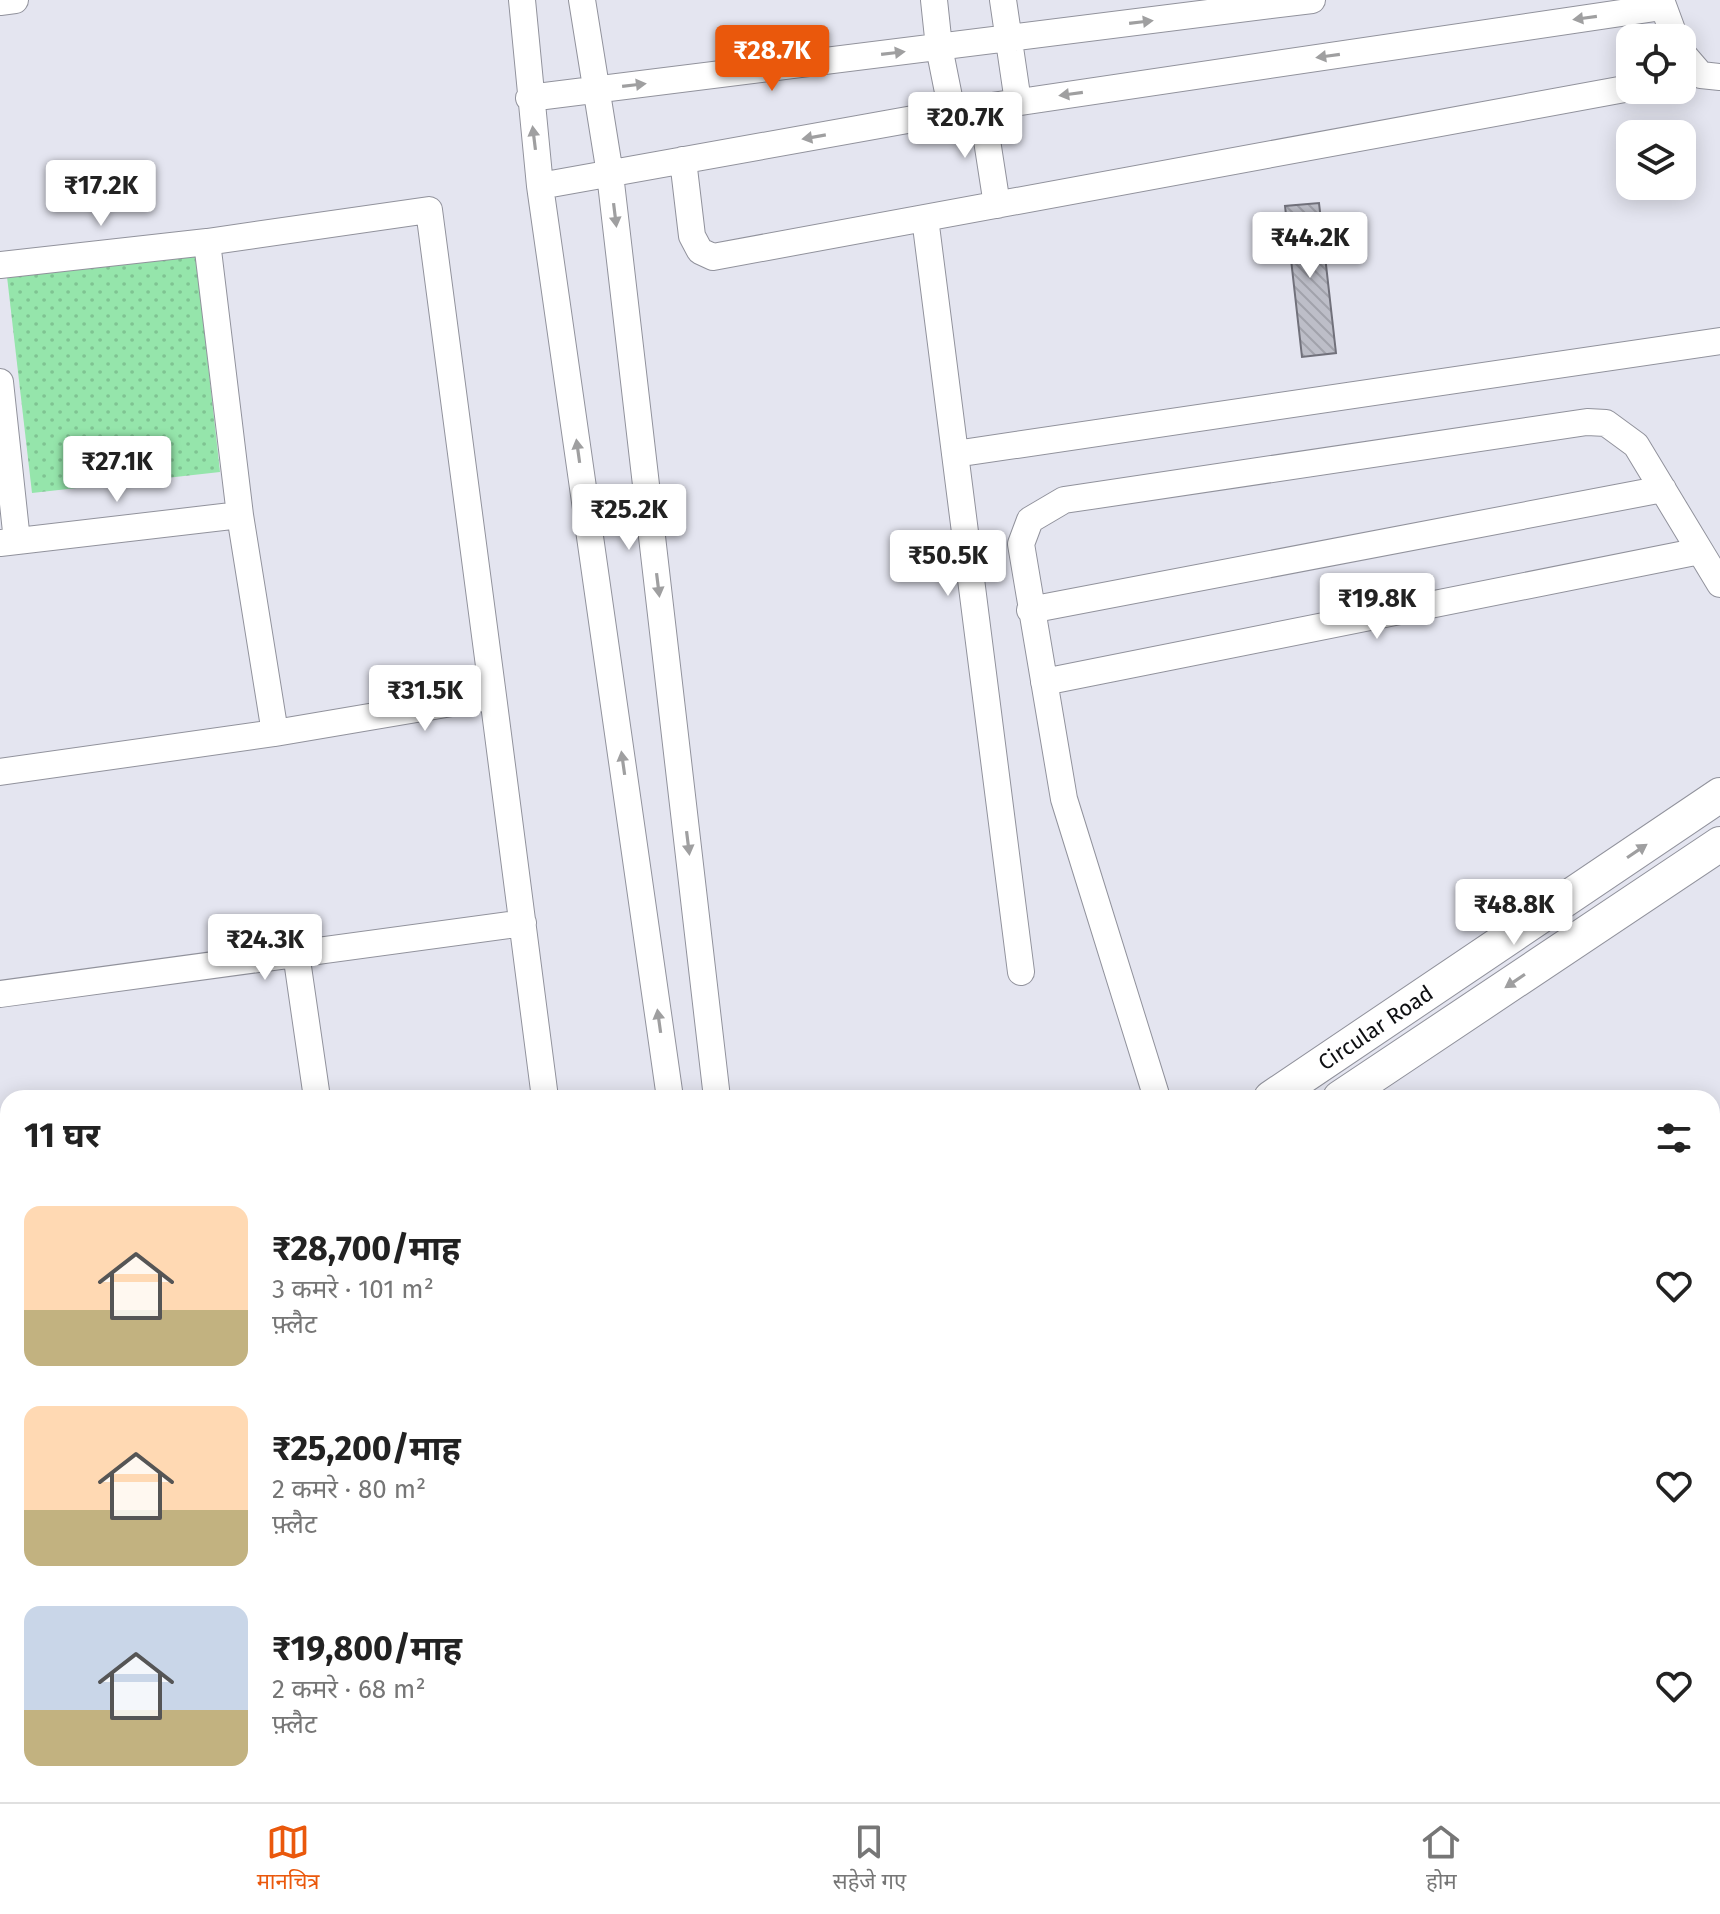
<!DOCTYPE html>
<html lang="hi">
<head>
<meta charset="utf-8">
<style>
	:root { --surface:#fff; --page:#f2f2f2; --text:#222; --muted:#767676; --line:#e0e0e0; --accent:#ea580c }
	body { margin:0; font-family:"Fira Sans","Noto Sans Devanagari",sans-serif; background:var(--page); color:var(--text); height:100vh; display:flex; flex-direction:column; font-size:30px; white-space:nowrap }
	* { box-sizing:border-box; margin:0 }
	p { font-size:26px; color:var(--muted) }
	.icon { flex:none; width:44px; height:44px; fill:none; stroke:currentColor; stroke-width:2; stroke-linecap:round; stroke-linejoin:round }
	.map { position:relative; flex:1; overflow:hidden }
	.panel { position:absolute; left:0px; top:1090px; width:1720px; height:712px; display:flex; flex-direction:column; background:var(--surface); border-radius:24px 24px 0 0; box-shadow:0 4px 20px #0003 }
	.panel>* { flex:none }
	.controls { position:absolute; left:1616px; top:24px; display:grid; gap:16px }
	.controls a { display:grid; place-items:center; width:80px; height:80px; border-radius:16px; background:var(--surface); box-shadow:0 4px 20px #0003; font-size:40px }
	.price { position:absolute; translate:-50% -68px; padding:0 18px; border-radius:8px; background:#fff; color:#222; font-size:26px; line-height:52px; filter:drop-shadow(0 2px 4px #0008) }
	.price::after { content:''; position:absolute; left:50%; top:48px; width:24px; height:18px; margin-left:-12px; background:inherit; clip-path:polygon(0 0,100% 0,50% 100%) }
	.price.current { background:var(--accent); color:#fff }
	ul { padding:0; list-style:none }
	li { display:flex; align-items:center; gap:24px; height:200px; padding:0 24px }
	li span { display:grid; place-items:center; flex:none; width:224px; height:160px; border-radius:16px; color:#555 }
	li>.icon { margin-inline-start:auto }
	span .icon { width:96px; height:96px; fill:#fffc; stroke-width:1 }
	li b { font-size:34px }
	h2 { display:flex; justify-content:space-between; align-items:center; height:96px; padding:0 24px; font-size:34px }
	.menu { display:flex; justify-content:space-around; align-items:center; height:112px; border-top:2px solid var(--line); background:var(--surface); font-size:22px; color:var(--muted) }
	.menu a { display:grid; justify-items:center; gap:4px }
	.menu .current { color:var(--accent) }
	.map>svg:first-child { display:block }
	.grass { fill:url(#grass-dots) }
	.building { fill:url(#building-back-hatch); stroke:#71717b; stroke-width:2 }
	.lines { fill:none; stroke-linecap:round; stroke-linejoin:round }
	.minor-casing { stroke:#91929c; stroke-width:28 }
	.tertiary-casing { stroke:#91929c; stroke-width:36 }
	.minor { stroke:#fff; stroke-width:26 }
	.tertiary { stroke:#fff; stroke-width:34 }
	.oneway { fill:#9f9fa0 }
	.labels { text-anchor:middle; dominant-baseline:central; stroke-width:7; stroke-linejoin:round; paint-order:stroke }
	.street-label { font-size:22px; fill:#0e0f12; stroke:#fff }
</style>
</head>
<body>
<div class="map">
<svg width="1720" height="1802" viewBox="0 0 1720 1802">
	<defs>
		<pattern id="grass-dots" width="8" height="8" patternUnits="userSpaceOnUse" patternTransform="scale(2)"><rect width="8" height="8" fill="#95e5ab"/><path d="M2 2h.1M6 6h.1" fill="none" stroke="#7fc392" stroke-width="1.8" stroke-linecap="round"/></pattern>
		<pattern id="building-back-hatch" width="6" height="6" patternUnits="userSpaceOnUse" patternTransform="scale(2)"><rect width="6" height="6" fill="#bdbec8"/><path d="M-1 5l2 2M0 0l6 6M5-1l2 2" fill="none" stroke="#a1a2ab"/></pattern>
	</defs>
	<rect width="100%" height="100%" fill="#e4e5f0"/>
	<path class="grass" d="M 195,246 L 220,472 L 32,493 L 6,268 Z"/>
	<path class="building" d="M 1319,203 L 1336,353 L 1302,357 L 1285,206 Z"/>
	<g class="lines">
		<g class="minor-casing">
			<path id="minor" d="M 522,0 L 540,186 L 670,1098
				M 582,0 L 610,174 L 717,1098
				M 934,0 L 939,47 L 952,112
				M 1003,0 L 1018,102
				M 1661,0 L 1675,38
				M 0,2 L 15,0
				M 1682,53 L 1701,75 L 1720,77
				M 529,98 L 1312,0
				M 982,108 L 997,205
				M 683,160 L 692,236 L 700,251 L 713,257 L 1630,88
				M 540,186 L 952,112 L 1662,7
				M 925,218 L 1021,972
				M 0,265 L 207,242
				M 0,382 L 17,541
				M 955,454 L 1720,341
				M 0,543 L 240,515
				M 1030,610 L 1663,489
				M 1044,682 L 1700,551
				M 275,733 L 240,515 L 207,242 L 429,210 L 493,696
				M 0,772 L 275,733 L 493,696 L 545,1098
				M 296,953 L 317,1098
				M 0,994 L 523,923
				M 1157,1098 L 1064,799 L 1021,544 L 1030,520 L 1064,500 L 1587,422 L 1606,423 L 1636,445 L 1720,584
				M 1712,1405 L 1720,1399
				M 0,1532 L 8,1544
				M 1712,1564 L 1720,1574
				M 0,1582 L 8,1577
				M 523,1794 L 529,1802
				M 1427,1794 L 1434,1802
				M 1067,1802 L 1078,1794"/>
		</g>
		<g class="tertiary-casing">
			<g id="tertiary">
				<path id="s1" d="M 1271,1098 L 1720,795"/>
				<path d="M 1340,1098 L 1720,844"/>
				<path d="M 166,1802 L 179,1794"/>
				<path d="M 243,1802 L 255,1794"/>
			</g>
		</g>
		<use href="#minor" class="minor"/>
		<use href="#tertiary" class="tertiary"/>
	</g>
	<defs><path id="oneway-solid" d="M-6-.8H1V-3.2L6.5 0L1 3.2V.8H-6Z" transform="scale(2)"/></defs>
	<g class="oneway">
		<use href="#oneway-solid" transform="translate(1585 18) rotate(172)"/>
		<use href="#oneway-solid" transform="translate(1141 22) rotate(-7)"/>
		<use href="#oneway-solid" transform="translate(893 53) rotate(-7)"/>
		<use href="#oneway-solid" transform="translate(1328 56) rotate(172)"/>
		<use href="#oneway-solid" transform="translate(634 85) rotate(-7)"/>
		<use href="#oneway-solid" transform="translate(1071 94) rotate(172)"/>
		<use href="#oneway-solid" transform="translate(814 137) rotate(170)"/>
		<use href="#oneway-solid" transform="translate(534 138) rotate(-97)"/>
		<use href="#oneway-solid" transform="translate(615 215) rotate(83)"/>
		<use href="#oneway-solid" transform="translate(578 451) rotate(-98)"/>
		<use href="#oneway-solid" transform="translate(658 585) rotate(83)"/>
		<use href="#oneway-solid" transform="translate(623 763) rotate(-98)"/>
		<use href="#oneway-solid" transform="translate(688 843) rotate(83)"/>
		<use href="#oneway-solid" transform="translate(1637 851) rotate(-34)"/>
		<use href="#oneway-solid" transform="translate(1515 981) rotate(146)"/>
		<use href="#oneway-solid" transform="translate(659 1021) rotate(-98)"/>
	</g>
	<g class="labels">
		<g class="street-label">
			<text stroke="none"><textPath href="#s1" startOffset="126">Circular Road</textPath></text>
		</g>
	</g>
</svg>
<div class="controls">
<a><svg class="icon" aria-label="locate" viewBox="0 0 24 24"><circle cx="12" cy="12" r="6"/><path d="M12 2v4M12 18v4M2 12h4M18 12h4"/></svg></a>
<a><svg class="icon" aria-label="layers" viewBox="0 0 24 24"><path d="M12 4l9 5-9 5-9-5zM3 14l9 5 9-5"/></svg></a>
</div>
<b class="price current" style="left:772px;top:93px">₹28.7K</b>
<b class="price" style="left:965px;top:160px">₹20.7K</b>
<b class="price" style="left:101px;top:228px">₹17.2K</b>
<b class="price" style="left:1310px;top:280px">₹44.2K</b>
<b class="price" style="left:117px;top:504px">₹27.1K</b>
<b class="price" style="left:629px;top:552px">₹25.2K</b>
<b class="price" style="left:948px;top:598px">₹50.5K</b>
<b class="price" style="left:1377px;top:641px">₹19.8K</b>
<b class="price" style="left:425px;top:733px">₹31.5K</b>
<b class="price" style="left:1514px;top:947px">₹48.8K</b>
<b class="price" style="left:265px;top:982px">₹24.3K</b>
<section class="panel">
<h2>11 घर<svg class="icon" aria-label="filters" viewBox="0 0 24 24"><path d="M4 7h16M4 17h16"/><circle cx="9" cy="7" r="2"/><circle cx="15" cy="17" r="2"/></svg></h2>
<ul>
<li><span style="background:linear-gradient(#ffd9b3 65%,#c2b280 0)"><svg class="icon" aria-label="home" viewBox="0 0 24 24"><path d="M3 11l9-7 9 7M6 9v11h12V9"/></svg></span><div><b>₹28,700/माह</b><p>3 कमरे · 101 m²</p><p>फ़्लैट</p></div><svg class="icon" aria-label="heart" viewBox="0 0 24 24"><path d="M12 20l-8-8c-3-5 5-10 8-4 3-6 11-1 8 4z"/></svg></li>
<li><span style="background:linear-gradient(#ffd9b3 65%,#c2b280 0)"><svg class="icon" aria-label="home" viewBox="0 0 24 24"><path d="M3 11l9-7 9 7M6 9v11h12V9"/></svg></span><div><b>₹25,200/माह</b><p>2 कमरे · 80 m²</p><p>फ़्लैट</p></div><svg class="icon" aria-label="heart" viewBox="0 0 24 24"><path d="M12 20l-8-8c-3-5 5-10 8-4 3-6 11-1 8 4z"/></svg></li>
<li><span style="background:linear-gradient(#c9d6e8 65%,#c2b280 0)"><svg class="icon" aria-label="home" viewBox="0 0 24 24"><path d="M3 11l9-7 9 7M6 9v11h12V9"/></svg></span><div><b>₹19,800/माह</b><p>2 कमरे · 68 m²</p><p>फ़्लैट</p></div><svg class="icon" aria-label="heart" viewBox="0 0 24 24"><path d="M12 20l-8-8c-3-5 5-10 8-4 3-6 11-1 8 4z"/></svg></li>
</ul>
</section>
</div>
<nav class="menu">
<a class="current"><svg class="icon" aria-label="map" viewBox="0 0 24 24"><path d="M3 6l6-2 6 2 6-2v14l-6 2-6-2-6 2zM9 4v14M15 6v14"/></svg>मानचित्र</a>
<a><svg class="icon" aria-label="saved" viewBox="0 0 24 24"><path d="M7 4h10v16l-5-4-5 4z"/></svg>सहेजे गए</a>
<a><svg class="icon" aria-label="home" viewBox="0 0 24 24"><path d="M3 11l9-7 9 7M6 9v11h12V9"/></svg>होम</a>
</nav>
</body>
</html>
